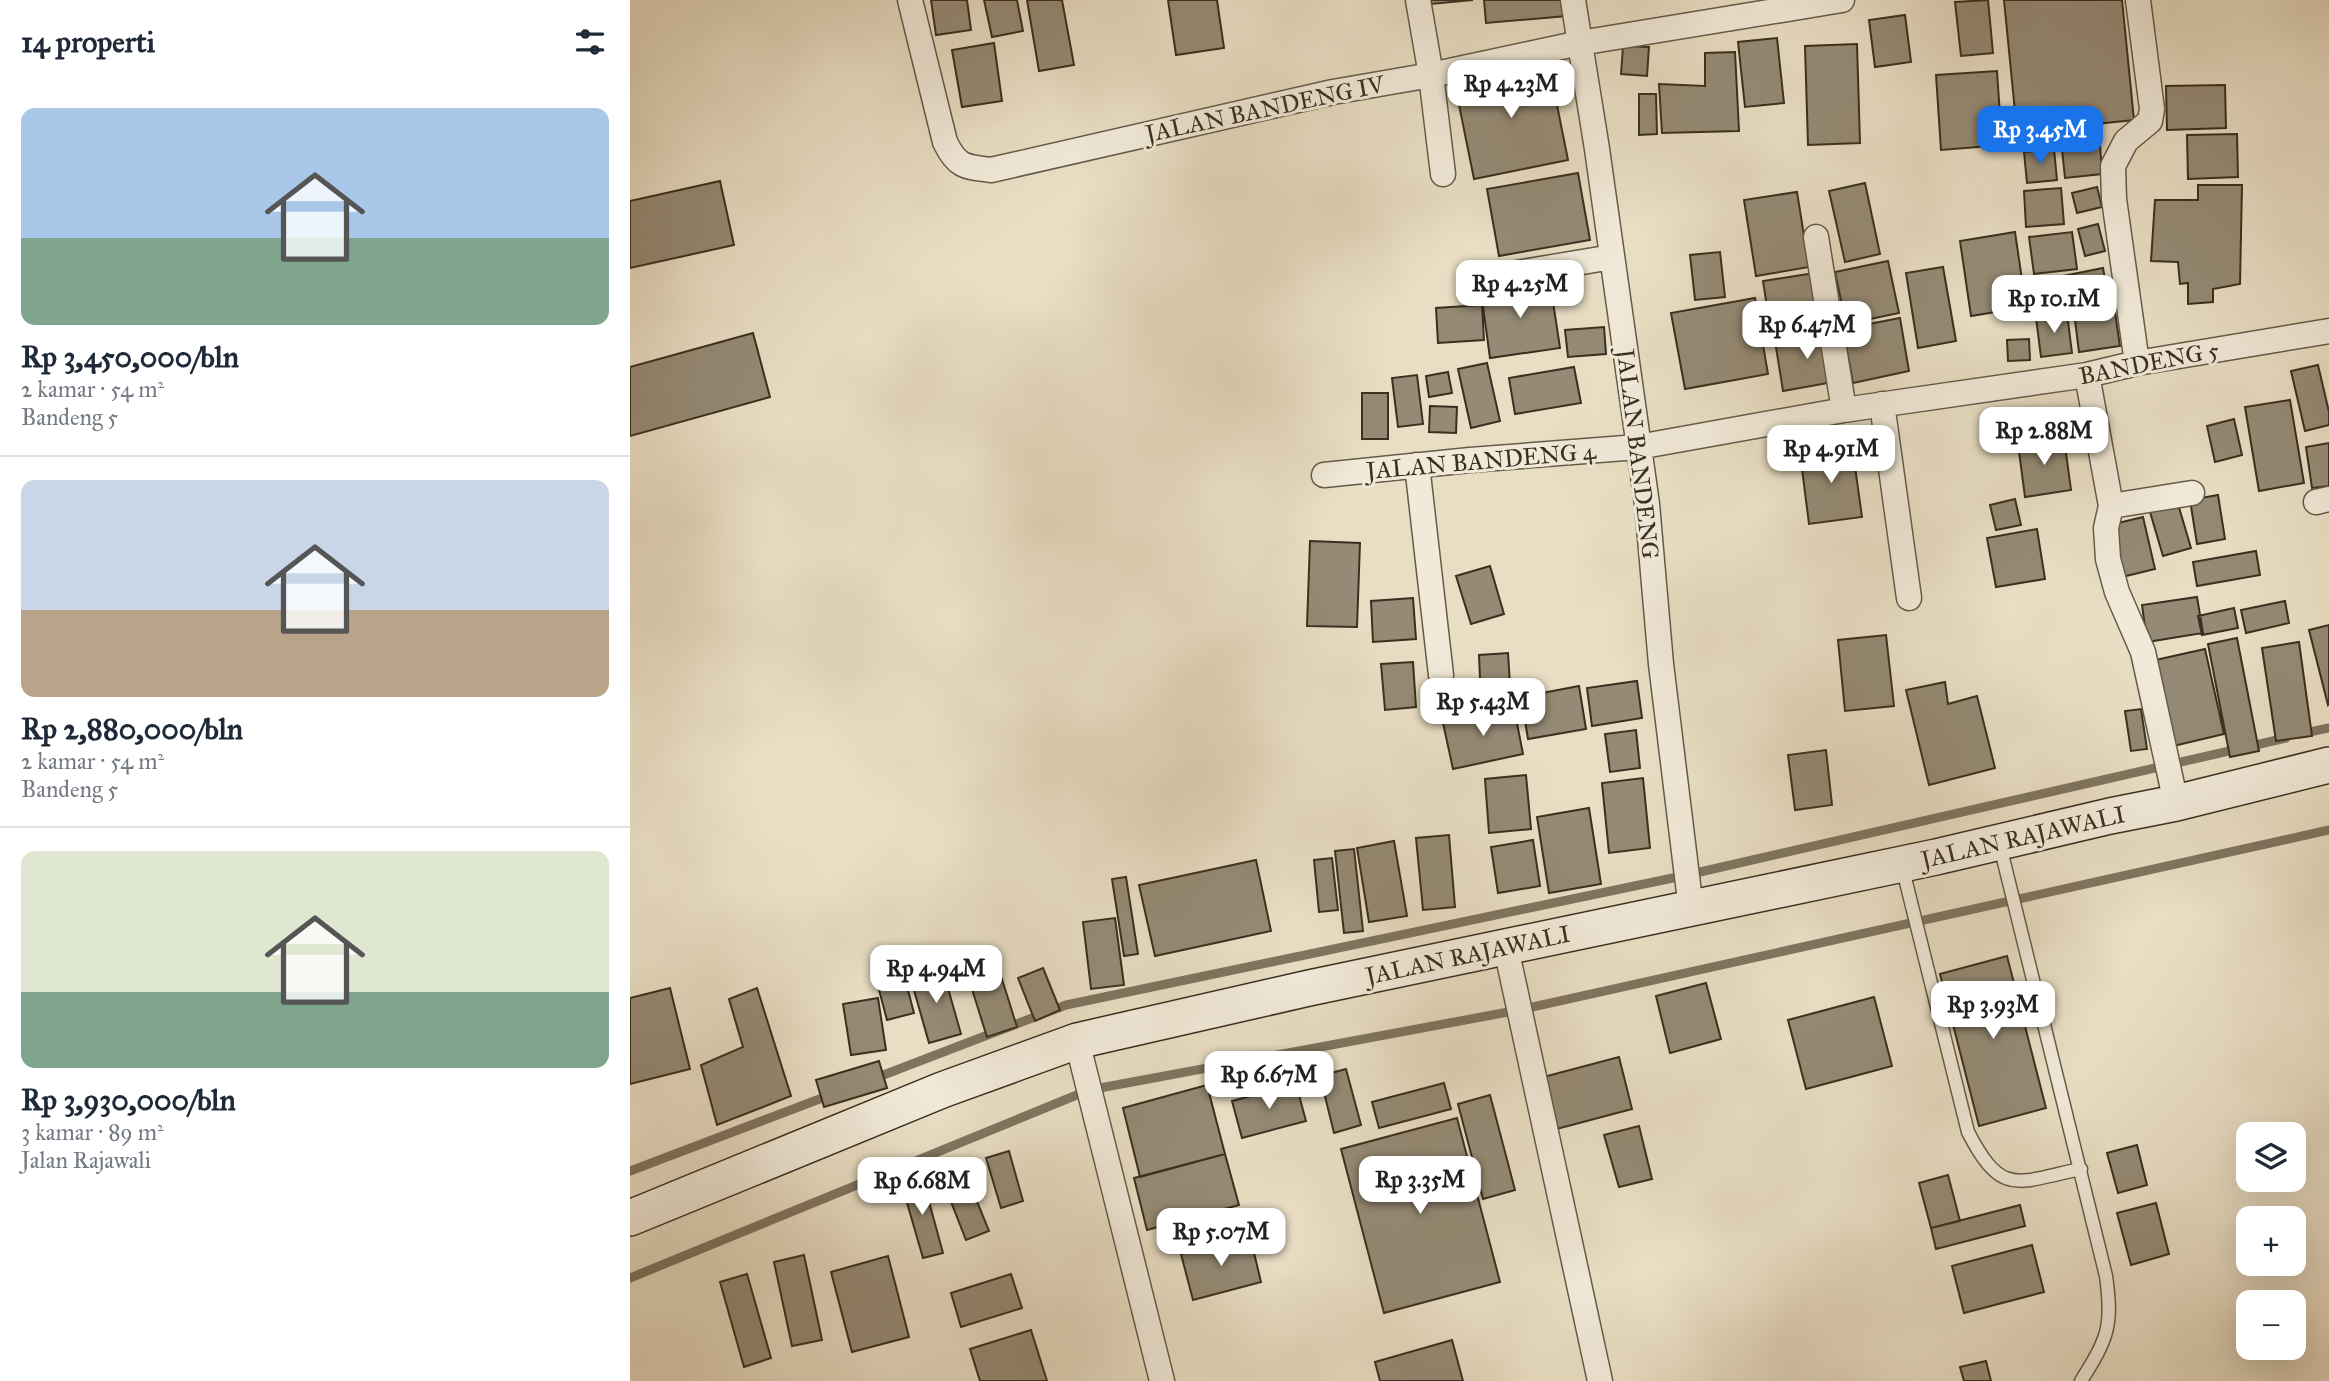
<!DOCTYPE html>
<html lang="id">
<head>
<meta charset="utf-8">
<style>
	:root { --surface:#fff; --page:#f2f2f3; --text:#1f2937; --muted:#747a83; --line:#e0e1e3; --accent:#1a73e8 }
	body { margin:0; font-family:"IM FELL Great Primer",serif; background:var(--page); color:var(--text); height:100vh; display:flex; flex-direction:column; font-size:26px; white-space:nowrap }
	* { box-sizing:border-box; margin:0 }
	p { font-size:23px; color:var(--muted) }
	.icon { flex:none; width:38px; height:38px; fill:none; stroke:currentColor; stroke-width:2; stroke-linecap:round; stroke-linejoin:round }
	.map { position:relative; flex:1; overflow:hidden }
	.side { display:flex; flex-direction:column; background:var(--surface); width:630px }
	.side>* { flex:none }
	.tools { position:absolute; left:1606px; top:1122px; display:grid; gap:14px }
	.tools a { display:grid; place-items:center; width:70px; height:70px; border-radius:14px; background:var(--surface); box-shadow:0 7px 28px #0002; font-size:35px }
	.price { position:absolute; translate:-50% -60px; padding:0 16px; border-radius:14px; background:#fff; color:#222; font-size:23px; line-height:46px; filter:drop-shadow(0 2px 4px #0008) }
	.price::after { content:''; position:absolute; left:50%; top:42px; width:21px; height:16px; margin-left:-10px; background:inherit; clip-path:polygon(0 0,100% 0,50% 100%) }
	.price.active { background:var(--accent); color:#fff }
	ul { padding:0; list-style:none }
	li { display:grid; align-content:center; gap:14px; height:371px; padding:0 21px }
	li+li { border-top:2px solid var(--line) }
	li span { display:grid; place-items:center; height:217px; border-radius:14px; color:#555 }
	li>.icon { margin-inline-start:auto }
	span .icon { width:126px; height:126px; fill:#fffc; stroke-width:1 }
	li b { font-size:30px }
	h2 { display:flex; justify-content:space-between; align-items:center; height:84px; padding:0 21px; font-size:30px }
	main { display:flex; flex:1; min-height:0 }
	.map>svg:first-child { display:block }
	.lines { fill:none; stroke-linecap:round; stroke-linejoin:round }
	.stream { stroke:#807460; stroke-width:9 }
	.building { fill:#958a75; stroke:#3b2f1f; stroke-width:2 }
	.service-casing { stroke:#665b48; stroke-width:15 }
	.minor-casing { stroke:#665b48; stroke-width:27 }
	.secondary-casing { stroke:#3b2f1f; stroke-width:38 }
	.service { stroke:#f1ead9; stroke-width:12 }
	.minor { stroke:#f1ead9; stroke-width:24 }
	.secondary { stroke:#f1ead9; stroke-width:35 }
	.labels { text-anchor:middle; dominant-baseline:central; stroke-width:6; stroke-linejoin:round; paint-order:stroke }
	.street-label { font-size:24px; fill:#3b2f1f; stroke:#f1ead9 }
</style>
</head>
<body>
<main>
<section class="side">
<h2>14 properti<svg class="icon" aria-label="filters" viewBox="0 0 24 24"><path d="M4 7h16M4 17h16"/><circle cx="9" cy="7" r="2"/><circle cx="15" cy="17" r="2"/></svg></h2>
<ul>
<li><span style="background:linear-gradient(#a9c7e8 60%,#7fa58c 0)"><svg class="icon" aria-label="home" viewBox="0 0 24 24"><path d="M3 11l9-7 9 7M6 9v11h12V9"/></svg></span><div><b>Rp 3,450,000/bln</b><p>2 kamar · 54 m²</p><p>Bandeng 5</p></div></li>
<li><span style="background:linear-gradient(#c9d6e8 60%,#b9a48a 0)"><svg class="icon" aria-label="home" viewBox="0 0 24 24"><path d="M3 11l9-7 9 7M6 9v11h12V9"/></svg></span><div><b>Rp 2,880,000/bln</b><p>2 kamar · 54 m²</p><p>Bandeng 5</p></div></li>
<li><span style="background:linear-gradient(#dfe7d0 65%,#7fa58c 0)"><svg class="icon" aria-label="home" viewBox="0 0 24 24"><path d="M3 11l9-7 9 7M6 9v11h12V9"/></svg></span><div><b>Rp 3,930,000/bln</b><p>3 kamar · 89 m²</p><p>Jalan Rajawali</p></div></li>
</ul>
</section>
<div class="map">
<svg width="1699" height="1381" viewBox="0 0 1699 1381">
	<rect width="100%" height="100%" fill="#e9dec4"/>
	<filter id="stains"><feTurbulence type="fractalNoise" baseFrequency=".00286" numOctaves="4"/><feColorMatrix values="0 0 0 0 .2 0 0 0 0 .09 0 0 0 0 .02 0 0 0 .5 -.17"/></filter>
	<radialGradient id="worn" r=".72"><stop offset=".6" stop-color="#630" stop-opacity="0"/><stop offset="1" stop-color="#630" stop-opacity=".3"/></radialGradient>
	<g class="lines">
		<path class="stream" d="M 1670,734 L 1699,728
			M 243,1079 L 436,1005 L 1057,875 L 1656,738
			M 0,1171 L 200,1095
			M 0,1278 L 459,1090 L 889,1010 L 1699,830"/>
	</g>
	<path class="building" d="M 301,0 L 337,0 L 341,30 L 306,35 Z
		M 354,0 L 387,0 L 393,31 L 362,37 Z
		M 397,0 L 432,0 L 444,65 L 409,71 Z
		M 538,0 L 587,0 L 594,48 L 546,55 Z
		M 801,0 L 843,0 L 801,4 Z
		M 854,0 L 936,0 L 937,16 L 856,23 Z
		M 1358,0 L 1363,53 L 1331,56 L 1325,2 Z
		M 1374,0 L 1492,0 L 1504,120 L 1387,132 Z
		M 1275,15 L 1281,62 L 1245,67 L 1239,20 Z
		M 1147,38 L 1154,103 L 1115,107 L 1108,42 Z
		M 364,43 L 372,101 L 332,107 L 322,50 Z
		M 1227,44 L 1230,143 L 1178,145 L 1175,46 Z
		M 993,46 L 1019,47 L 1017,76 L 991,74 Z
		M 1105,52 L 1109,131 L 1032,133 L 1029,84 L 1075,86 L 1075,53 Z
		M 918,60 L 938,160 L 844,179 L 824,80 Z
		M 1367,71 L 1372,145 L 1311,150 L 1306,75 Z
		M 1595,85 L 1596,128 L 1537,130 L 1536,86 Z
		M 1009,94 L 1026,94 L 1027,134 L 1009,135 Z
		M 1607,134 L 1608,177 L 1558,179 L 1557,135 Z
		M 1470,145 L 1472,174 L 1435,178 L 1432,149 Z
		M 1424,149 L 1427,180 L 1397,183 L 1394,152 Z
		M 948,173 L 960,240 L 869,256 L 857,189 Z
		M 90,181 L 104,245 L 0,268 L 0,201 Z
		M 1235,183 L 1250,254 L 1215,262 L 1199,191 Z
		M 1568,185 L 1612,185 L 1610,284 L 1583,289 L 1583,302 L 1558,304 L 1558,283 L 1550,284 L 1548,262 L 1521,261 L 1525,200 L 1568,200 Z
		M 1467,187 L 1472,207 L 1447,213 L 1442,193 Z
		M 1431,188 L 1434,224 L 1396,227 L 1394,191 Z
		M 1167,192 L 1179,267 L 1126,276 L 1114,200 Z
		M 1468,224 L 1475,251 L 1455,256 L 1448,229 Z
		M 1385,232 L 1396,307 L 1341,316 L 1330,241 Z
		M 1442,232 L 1447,269 L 1404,274 L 1399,237 Z
		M 1090,252 L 1095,297 L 1065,300 L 1060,255 Z
		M 1258,261 L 1269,313 L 1216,324 L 1205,272 Z
		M 1313,267 L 1326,341 L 1288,348 L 1276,273 Z
		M 1473,268 L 1478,297 L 1419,309 L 1413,280 Z
		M 1185,273 L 1193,325 L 1141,333 L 1133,281 Z
		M 920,282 L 930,348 L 860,358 L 851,292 Z
		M 1125,298 L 1138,374 L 1055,389 L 1041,313 Z
		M 852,305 L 854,340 L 808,343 L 806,308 Z
		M 1484,306 L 1490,346 L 1449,352 L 1444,312 Z
		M 1437,314 L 1442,353 L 1411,357 L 1406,318 Z
		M 1270,318 L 1279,371 L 1223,383 L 1213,329 Z
		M 974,327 L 976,354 L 938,357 L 935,330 Z
		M 1201,331 L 1209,381 L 1153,391 L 1145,341 Z
		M 123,333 L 140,397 L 0,436 L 0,367 Z
		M 1399,339 L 1400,360 L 1378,361 L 1377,340 Z
		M 857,363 L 870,421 L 841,428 L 828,369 Z
		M 1688,365 L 1699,412 L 1699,425 L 1675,431 L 1661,371 Z
		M 944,367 L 951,403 L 885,414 L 879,378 Z
		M 818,372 L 822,393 L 799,397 L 796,376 Z
		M 787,375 L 793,424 L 768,427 L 762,378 Z
		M 732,393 L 758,393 L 758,439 L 732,439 Z
		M 1660,400 L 1674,483 L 1629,491 L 1615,407 Z
		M 800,406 L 827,407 L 826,433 L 799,432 Z
		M 1604,419 L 1612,455 L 1585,462 L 1577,426 Z
		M 1434,438 L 1441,490 L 1395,497 L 1388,444 Z
		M 1699,443 L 1699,486 L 1682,488 L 1676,447 Z
		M 1222,445 L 1232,517 L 1179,524 L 1170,453 Z
		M 1588,495 L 1595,539 L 1567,544 L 1560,500 Z
		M 1385,499 L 1391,525 L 1366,530 L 1360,505 Z
		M 1548,504 L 1561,548 L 1533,556 L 1520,512 Z
		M 1513,517 L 1525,569 L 1492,577 L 1480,525 Z
		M 1407,529 L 1415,579 L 1366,587 L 1357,538 Z
		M 680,541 L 730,543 L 727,627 L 677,626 Z
		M 1626,551 L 1630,575 L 1567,586 L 1563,562 Z
		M 860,566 L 874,614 L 841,624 L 826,576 Z
		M 1567,597 L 1573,633 L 1517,642 L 1512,605 Z
		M 783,598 L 786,639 L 743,642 L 741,601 Z
		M 1655,601 L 1659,623 L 1616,633 L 1611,610 Z
		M 1604,608 L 1608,628 L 1572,635 L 1568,616 Z
		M 1699,625 L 1699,704 L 1698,705 L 1679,630 Z
		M 1256,635 L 1264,706 L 1215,711 L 1208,640 Z
		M 1607,638 L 1629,751 L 1600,757 L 1578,644 Z
		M 1669,642 L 1682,736 L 1646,741 L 1632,648 Z
		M 1575,649 L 1594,734 L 1539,747 L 1521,661 Z
		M 878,653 L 881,700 L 851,702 L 849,655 Z
		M 783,662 L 786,707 L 755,710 L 751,664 Z
		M 1007,681 L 1012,718 L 962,726 L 957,688 Z
		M 1315,682 L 1318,704 L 1347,696 L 1365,768 L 1299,785 L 1276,690 Z
		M 949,686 L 956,729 L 898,739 L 891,697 Z
		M 884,708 L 893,754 L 823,769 L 813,723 Z
		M 1511,709 L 1517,749 L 1501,751 L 1495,711 Z
		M 1006,730 L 1010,768 L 980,772 L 975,734 Z
		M 1196,750 L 1202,805 L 1165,810 L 1158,755 Z
		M 896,775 L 901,829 L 859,833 L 855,779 Z
		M 1013,778 L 1020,848 L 979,853 L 972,783 Z
		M 959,808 L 971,884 L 919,893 L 907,817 Z
		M 819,835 L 825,907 L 793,910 L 786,838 Z
		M 903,840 L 910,886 L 868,893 L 861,847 Z
		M 764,841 L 777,916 L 739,922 L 727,848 Z
		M 724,849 L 733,931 L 714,933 L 705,851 Z
		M 702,858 L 708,910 L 689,912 L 684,860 Z
		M 626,860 L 641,931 L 525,956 L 509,885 Z
		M 496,877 L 508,954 L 494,956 L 482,879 Z
		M 485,918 L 494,985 L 461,989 L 453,922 Z
		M 1377,956 L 1416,1108 L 1349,1126 L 1310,974 Z
		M 312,967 L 331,1034 L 299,1043 L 280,976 Z
		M 413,968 L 430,1010 L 405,1021 L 388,978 Z
		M 371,976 L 387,1027 L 357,1037 L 341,986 Z
		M 275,979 L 284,1013 L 257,1020 L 248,986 Z
		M 1076,983 L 1091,1039 L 1040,1053 L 1026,996 Z
		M 40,988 L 60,1069 L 0,1084 L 0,998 Z
		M 127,988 L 161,1096 L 87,1125 L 71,1065 L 113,1047 L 99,999 Z
		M 1244,997 L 1262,1066 L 1176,1089 L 1158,1020 Z
		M 248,998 L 256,1050 L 221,1055 L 213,1004 Z
		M 989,1057 L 1002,1109 L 919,1131 L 906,1079 Z
		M 249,1061 L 257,1088 L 194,1107 L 186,1080 Z
		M 716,1069 L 731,1125 L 704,1133 L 690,1076 Z
		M 814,1083 L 821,1109 L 749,1128 L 742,1102 Z
		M 666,1084 L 676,1121 L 612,1138 L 602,1101 Z
		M 577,1085 L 595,1154 L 510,1177 L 493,1108 Z
		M 860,1095 L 885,1190 L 853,1199 L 828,1104 Z
		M 827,1118 L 870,1282 L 754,1313 L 711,1149 Z
		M 1009,1126 L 1022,1179 L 989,1187 L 974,1135 Z
		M 1507,1145 L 1517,1185 L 1488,1193 L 1477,1153 Z
		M 379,1151 L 393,1201 L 371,1208 L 356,1158 Z
		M 595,1154 L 609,1205 L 517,1230 L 504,1178 Z
		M 331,1162 L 359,1231 L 336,1240 L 309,1171 Z
		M 1318,1175 L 1330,1221 L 1301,1228 L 1289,1183 Z
		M 292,1176 L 313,1253 L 293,1258 L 271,1182 Z
		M 1526,1203 L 1539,1254 L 1501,1265 L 1487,1213 Z
		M 1390,1205 L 1395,1226 L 1306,1249 L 1301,1228 Z
		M 620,1236 L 631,1282 L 563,1300 L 551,1254 Z
		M 1402,1245 L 1414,1292 L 1334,1313 L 1322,1266 Z
		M 174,1255 L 192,1340 L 162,1346 L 144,1262 Z
		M 258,1256 L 279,1337 L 222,1352 L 201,1272 Z
		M 117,1274 L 141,1358 L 114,1367 L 90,1282 Z
		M 381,1274 L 392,1308 L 331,1327 L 321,1293 Z
		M 401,1330 L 417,1381 L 350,1381 L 340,1349 Z
		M 822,1340 L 833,1381 L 750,1381 L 745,1362 Z
		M 1356,1361 L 1361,1381 L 1334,1381 L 1330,1367 Z"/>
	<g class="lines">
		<g class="service-casing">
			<path id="service" d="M 1370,846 L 1476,1276 C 1483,1326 1478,1338 1451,1381
				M 1272,866 L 1338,1132 C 1372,1198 1387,1182 1451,1169"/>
		</g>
		<g class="minor-casing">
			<path id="minor" d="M 280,0 L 315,142 C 327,167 335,167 361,170 L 703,92 L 801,75 L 950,43 L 1212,0
				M 788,0 L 801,75 L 813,174
				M 943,0 L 967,149 L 1017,504 L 1031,664 L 1061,909
				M 1186,237 L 1214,410
				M 881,274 L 982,257
				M 1507,363 L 1484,199 L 1483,166 L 1496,141 L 1520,121 L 1522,109 L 1508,0
				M 1457,375 L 1481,506 L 1476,528 L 1478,559 L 1487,592 L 1513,652 L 1546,803
				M 1252,404 L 1279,598
				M 787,465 L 811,675
				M 694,475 L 840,460 L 1008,447 L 1214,410 L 1457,375 L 1507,363 L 1699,331
				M 1686,502 L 1699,499
				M 1481,506 L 1562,493
				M 876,948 L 970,1381
				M 447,1041 L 532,1381"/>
		</g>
		<g class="secondary-casing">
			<path id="secondary" d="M 0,1218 L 312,1090 L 447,1041 L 679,988 L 1306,857 L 1480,816 L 1546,803 L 1699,765"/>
		</g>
		<use href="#service" class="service"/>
		<use href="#minor" class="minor"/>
		<use href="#secondary" class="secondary"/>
	</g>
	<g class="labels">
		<g class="street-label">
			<text transform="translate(635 109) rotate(-12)">JALAN BANDENG IV</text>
			<text transform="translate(1519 363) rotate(-11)">BANDENG 5</text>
			<text transform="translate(1008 454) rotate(83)">JALAN BANDENG</text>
			<text transform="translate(851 461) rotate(-5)">JALAN BANDENG 4</text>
			<text transform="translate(1393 837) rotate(-13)">JALAN RAJAWALI</text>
			<text transform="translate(838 955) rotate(-12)">JALAN RAJAWALI</text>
		</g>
	</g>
	<rect width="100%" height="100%" filter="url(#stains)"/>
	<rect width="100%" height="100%" fill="url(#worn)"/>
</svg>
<div class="tools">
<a><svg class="icon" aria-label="layers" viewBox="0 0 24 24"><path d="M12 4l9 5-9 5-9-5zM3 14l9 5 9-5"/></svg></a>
<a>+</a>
<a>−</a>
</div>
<b class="price" style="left:881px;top:120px">Rp 4.23M</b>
<b class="price active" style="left:1410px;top:166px">Rp 3.45M</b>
<b class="price" style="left:890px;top:320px">Rp 4.25M</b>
<b class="price" style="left:1424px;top:335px">Rp 10.1M</b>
<b class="price" style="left:1177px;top:361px">Rp 6.47M</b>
<b class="price" style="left:1414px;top:467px">Rp 2.88M</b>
<b class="price" style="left:1201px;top:485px">Rp 4.91M</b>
<b class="price" style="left:853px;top:738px">Rp 5.43M</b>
<b class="price" style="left:306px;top:1005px">Rp 4.94M</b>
<b class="price" style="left:1363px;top:1041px">Rp 3.93M</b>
<b class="price" style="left:639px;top:1111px">Rp 6.67M</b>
<b class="price" style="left:790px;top:1216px">Rp 3.35M</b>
<b class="price" style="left:292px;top:1217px">Rp 6.68M</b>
<b class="price" style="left:591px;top:1268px">Rp 5.07M</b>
</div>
</main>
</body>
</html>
